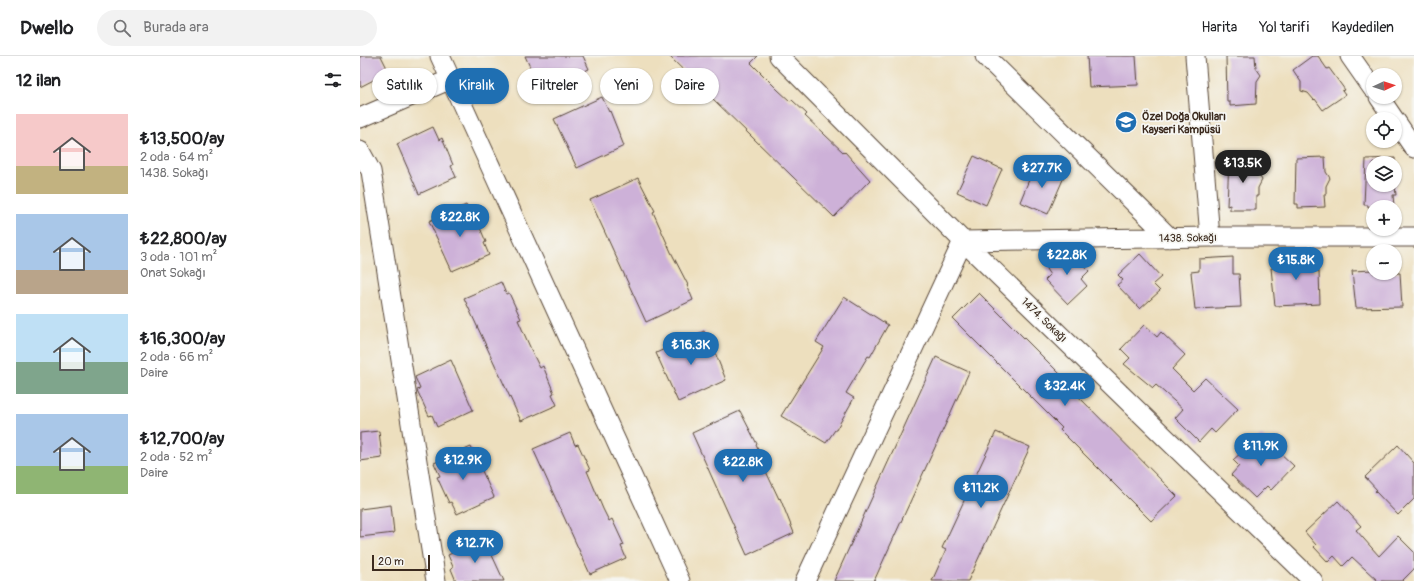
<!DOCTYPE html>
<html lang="tr">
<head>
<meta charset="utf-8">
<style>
	:root { --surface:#fff; --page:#f2f2f2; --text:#202124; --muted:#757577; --line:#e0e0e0; --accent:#1f6fb2 }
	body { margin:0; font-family:Pangolin,sans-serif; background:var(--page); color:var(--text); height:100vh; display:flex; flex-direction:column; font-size:15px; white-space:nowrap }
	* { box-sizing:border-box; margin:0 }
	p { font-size:13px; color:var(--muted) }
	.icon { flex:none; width:22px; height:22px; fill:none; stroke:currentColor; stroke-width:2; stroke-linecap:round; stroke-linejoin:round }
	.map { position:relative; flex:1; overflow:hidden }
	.sheet { display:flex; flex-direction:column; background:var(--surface); width:360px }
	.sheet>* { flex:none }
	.banner { position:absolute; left:12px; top:12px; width:380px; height:36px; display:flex; gap:8px }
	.needle { width:26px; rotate:87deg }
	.buttons { position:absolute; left:1006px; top:12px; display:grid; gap:8px }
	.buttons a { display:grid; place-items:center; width:36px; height:36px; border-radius:50%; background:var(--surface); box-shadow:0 1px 3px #0004; font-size:20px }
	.scale { position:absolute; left:12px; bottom:10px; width:58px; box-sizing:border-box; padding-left:4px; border:2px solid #3b2a1e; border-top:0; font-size:11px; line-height:14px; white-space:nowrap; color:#3b2a1e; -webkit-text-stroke:3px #f6f6f2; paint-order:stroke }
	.price { position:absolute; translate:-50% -34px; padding:0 9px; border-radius:14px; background:var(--accent); color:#fff; font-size:13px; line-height:26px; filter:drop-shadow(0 1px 2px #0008) }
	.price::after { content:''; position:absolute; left:50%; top:24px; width:12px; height:9px; margin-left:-6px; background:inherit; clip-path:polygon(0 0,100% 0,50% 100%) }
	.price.on { background:#222; color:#fff }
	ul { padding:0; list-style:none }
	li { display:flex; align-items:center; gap:12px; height:100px; padding:0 16px }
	li span { display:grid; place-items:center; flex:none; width:112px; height:80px; border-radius:0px; color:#555 }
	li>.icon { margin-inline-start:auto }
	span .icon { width:48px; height:48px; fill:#fffc; stroke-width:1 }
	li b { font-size:17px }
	h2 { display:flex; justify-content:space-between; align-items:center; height:48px; padding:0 16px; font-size:17px }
	.tag { padding:0 14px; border-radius:18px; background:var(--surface); box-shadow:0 1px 3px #0004; font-size:14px; line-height:36px }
	.tag.on { background:var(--accent); color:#fff }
	header { display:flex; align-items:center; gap:24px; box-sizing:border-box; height:56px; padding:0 20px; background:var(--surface); border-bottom:1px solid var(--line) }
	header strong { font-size:19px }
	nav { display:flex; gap:22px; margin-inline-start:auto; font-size:14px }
	.search { width:280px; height:36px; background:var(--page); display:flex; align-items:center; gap:10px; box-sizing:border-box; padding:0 14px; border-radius:22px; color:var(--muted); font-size:15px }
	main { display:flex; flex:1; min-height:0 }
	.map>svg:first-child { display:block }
	.building { fill:#cdb1d8 }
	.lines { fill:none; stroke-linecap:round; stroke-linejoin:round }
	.street-casing { stroke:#564536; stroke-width:21 }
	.street { stroke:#fff; stroke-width:19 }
	.labels { text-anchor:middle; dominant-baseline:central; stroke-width:3.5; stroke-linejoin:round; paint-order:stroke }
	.poi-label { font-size:11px; font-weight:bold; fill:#3b2a1e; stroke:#f6f6f2; text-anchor:start }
	.street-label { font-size:11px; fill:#3b2a1e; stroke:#f6f6f2 }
</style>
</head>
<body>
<header>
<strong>Dwello</strong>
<div class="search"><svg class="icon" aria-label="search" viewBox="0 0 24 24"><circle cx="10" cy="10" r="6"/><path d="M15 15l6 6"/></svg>Burada ara</div>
<nav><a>Harita</a><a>Yol tarifi</a><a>Kaydedilen</a></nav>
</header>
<main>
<section class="sheet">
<h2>12 ilan<svg class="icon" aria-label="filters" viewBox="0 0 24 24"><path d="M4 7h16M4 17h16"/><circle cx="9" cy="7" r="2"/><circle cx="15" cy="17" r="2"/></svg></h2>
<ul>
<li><span style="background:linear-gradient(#f6c9c9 65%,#c2b280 0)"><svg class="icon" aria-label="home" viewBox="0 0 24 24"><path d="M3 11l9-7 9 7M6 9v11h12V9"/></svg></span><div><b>₺13,500/ay</b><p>2 oda · 64 m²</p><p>1438. Sokağı</p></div></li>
<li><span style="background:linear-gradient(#a9c7e8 70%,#b9a48a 0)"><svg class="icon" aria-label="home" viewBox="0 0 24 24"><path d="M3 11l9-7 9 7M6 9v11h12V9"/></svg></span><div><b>₺22,800/ay</b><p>3 oda · 101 m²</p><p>Onat Sokağı</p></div></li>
<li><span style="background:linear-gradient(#bfe0f5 60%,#7fa58c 0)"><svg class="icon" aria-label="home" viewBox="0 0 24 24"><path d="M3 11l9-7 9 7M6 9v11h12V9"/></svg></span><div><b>₺16,300/ay</b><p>2 oda · 66 m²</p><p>Daire</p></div></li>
<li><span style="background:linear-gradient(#a9c7e8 65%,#8fb573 0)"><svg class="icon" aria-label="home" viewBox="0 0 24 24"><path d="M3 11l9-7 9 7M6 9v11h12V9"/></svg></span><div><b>₺12,700/ay</b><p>2 oda · 52 m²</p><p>Daire</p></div></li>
</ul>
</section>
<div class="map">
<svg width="1054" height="525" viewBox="0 0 1054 525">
	<rect width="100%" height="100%" fill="#f6f6f2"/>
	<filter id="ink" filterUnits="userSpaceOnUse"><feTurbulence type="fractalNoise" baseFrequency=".025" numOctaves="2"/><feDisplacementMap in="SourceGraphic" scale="8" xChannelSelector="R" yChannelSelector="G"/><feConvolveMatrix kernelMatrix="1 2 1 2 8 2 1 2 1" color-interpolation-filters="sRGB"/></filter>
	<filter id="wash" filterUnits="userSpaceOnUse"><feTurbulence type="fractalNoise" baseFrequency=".012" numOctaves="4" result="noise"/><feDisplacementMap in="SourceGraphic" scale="16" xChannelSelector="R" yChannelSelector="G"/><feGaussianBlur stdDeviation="0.9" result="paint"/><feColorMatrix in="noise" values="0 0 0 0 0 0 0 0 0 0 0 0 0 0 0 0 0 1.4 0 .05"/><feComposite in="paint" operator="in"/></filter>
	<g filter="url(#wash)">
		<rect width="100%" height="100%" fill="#eddfbe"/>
		<g id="blocks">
			<path class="building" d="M 0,0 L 21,0 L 29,16 L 0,31 Z
				M 165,0 L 223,0 L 229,13 L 181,35 Z
				M 309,0 L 398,0 L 391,7 L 418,34 L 430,45 L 432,44 L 447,58 L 445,60 L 484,97 L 485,96 L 510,124 L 474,161 Z
				M 727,0 L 776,0 L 778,29 L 729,31 Z
				M 866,0 L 895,0 L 896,12 L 901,19 L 897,25 L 896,48 L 870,50 L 870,46 L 867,46 Z
				M 952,0 L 958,0 L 967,13 L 969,12 L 985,34 L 982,35 L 985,39 L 963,54 L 955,43 L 954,44 L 948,37 L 941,35 L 941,26 L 933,14 Z
				M 242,41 L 249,56 L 250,55 L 264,90 L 217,112 L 194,63 Z
				M 73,71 L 79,84 L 82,82 L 93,109 L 91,110 L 96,121 L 59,138 L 37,88 Z
				M 614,100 L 642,113 L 626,149 L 597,136 Z
				M 965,101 L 966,116 L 970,122 L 966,130 L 966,138 L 964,138 L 965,151 L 938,152 L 938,148 L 935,148 L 936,102 Z
				M 1035,102 L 1035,107 L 1013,107 L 1013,129 L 1035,129 L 1035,113 L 1040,123 L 1035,130 L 1036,139 L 1033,139 L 1034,151 L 1008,151 L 1008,149 L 1004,149 L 1006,103 Z
				M 869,103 L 898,103 L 898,118 L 902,124 L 898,132 L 898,140 L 896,140 L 896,154 L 870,154 L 870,149 L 867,150 Z
				M 675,109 L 704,121 L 688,158 L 660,146 Z
				M 278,122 L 295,155 L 293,156 L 311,196 L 328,229 L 327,229 L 333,244 L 286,266 L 230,144 Z
				M 106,149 L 112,161 L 115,160 L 126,186 L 124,187 L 129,199 L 92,215 L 69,165 Z
				M 705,194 L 709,194 L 729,215 L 721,223 L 727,230 L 708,248 L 685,224 L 690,219 L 686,213 Z
				M 780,198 L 801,221 L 793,228 L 800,235 L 780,253 L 757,229 L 763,224 L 758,219 Z
				M 952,198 L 953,215 L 959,215 L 960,248 L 915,250 L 911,212 L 919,212 L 919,199 Z
				M 873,201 L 873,218 L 879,218 L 881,251 L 835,253 L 831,216 L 839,215 L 839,203 Z
				M 1013,214 L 1013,217 L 1040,217 L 1042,251 L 996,252 L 992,215 Z
				M 141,226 L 146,238 L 149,237 L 161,263 L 158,264 L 174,300 L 180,312 L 183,310 L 194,337 L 192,338 L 197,349 L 161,365 L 104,242 Z
				M 619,237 L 711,329 L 709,331 L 817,440 L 791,465 L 700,374 L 702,372 L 593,263 Z
				M 484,241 L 528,269 L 510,301 L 508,300 L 486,337 L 494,342 L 476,374 L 475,374 L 466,387 L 421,360 L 464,291 L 456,286 Z
				M 784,269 L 797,281 L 801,276 L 825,299 L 812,313 L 833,334 L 845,322 L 878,353 L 855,377 L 851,373 L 839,386 L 815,362 L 823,353 L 796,329 L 793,332 L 764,308 L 770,302 L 761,293 Z
				M 344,275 L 350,290 L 352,289 L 366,324 L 318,346 L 296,297 Z
				M 576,301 L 609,316 L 587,365 L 514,525 L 474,525 Z
				M 91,304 L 113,354 L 77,371 L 72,359 L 69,360 L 57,334 L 60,333 L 55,321 Z
				M 380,355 L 397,388 L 396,389 L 403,404 L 401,405 L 419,443 L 420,442 L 434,477 L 387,499 L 332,377 Z
				M 19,375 L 22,402 L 0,405 L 0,377 Z
				M 636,376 L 670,391 L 608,525 L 572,525 L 586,494 L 582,492 Z
				M 210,377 L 215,389 L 218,388 L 230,414 L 227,415 L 243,453 L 249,465 L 252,463 L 264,489 L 261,490 L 266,502 L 230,518 L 173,393 Z
				M 901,379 L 934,410 L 911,434 L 907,430 L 895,442 L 871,419 L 879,410 L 873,404 Z
				M 1038,389 L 1054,407 L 1054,443 L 1038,459 L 1015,435 L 1017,434 L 1005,421 Z
				M 111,391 L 134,441 L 97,458 L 91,446 L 89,447 L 77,421 L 80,420 L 74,407 Z
				M 978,445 L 1001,470 L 996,474 L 1019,500 L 1038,480 L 1054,496 L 1054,513 L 1042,525 L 1018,525 L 992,501 L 983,510 L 974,500 L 968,506 L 954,491 L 956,489 L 945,476 Z
				M 31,449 L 34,477 L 0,481 L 0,453 Z
				M 124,482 L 144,525 L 96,525 L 91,513 L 93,511 L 88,499 Z"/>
		</g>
	</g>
	<g filter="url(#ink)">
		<use href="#blocks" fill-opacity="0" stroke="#564536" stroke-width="1"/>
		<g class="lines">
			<g class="street-casing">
				<path id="street" d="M 80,0 L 320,525
					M 419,0 L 603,185 L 953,525
					M 625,0 L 810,182
					M 835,0 L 850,181
					M 990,0 L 1013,33
					M 1019,41 L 1034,63
					M 0,62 L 91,23
					M 1035,64 L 1054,92
					M 0,95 L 11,115 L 76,525
					M 603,185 L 850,181 L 1054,181
					M 445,525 L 603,185"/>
			</g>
			<use href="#street" class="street"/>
		</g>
	</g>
	<defs>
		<g id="school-disc" transform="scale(1.15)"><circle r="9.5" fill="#1f6fb2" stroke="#f6f6f2"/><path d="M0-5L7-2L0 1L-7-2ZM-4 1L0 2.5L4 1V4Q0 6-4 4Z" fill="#fff"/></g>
	</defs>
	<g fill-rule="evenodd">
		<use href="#school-disc" x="766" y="66"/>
	</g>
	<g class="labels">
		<g class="poi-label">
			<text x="782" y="60">Özel Doğa Okulları<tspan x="782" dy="13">Kayseri Kampüsü</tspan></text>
		</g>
		<g class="street-label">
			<text transform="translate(828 182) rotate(-1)">1438. Sokağı</text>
			<text transform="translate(684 264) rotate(44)">1474. Sokağı</text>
		</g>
	</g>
</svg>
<div class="buttons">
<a><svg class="needle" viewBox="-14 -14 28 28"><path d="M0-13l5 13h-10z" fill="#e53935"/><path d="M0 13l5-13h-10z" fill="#757577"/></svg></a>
<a><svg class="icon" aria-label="locate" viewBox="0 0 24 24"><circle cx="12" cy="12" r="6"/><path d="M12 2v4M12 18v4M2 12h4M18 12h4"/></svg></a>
<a><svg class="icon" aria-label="layers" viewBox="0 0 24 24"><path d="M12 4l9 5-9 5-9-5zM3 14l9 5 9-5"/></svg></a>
<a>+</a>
<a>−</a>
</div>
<div class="scale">20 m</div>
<b class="price on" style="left:883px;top:128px">₺13.5K</b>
<b class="price" style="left:682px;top:133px">₺27.7K</b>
<b class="price" style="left:100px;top:182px">₺22.8K</b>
<b class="price" style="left:707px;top:220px">₺22.8K</b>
<b class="price" style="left:936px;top:225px">₺15.8K</b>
<b class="price" style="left:331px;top:310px">₺16.3K</b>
<b class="price" style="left:705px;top:351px">₺32.4K</b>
<b class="price" style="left:901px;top:411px">₺11.9K</b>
<b class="price" style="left:103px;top:425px">₺12.9K</b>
<b class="price" style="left:383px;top:427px">₺22.8K</b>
<b class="price" style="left:621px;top:453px">₺11.2K</b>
<b class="price" style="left:115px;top:508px">₺12.7K</b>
<div class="banner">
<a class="tag">Satılık</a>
<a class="tag on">Kiralık</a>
<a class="tag">Filtreler</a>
<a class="tag">Yeni</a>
<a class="tag">Daire</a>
</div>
</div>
</main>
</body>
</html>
